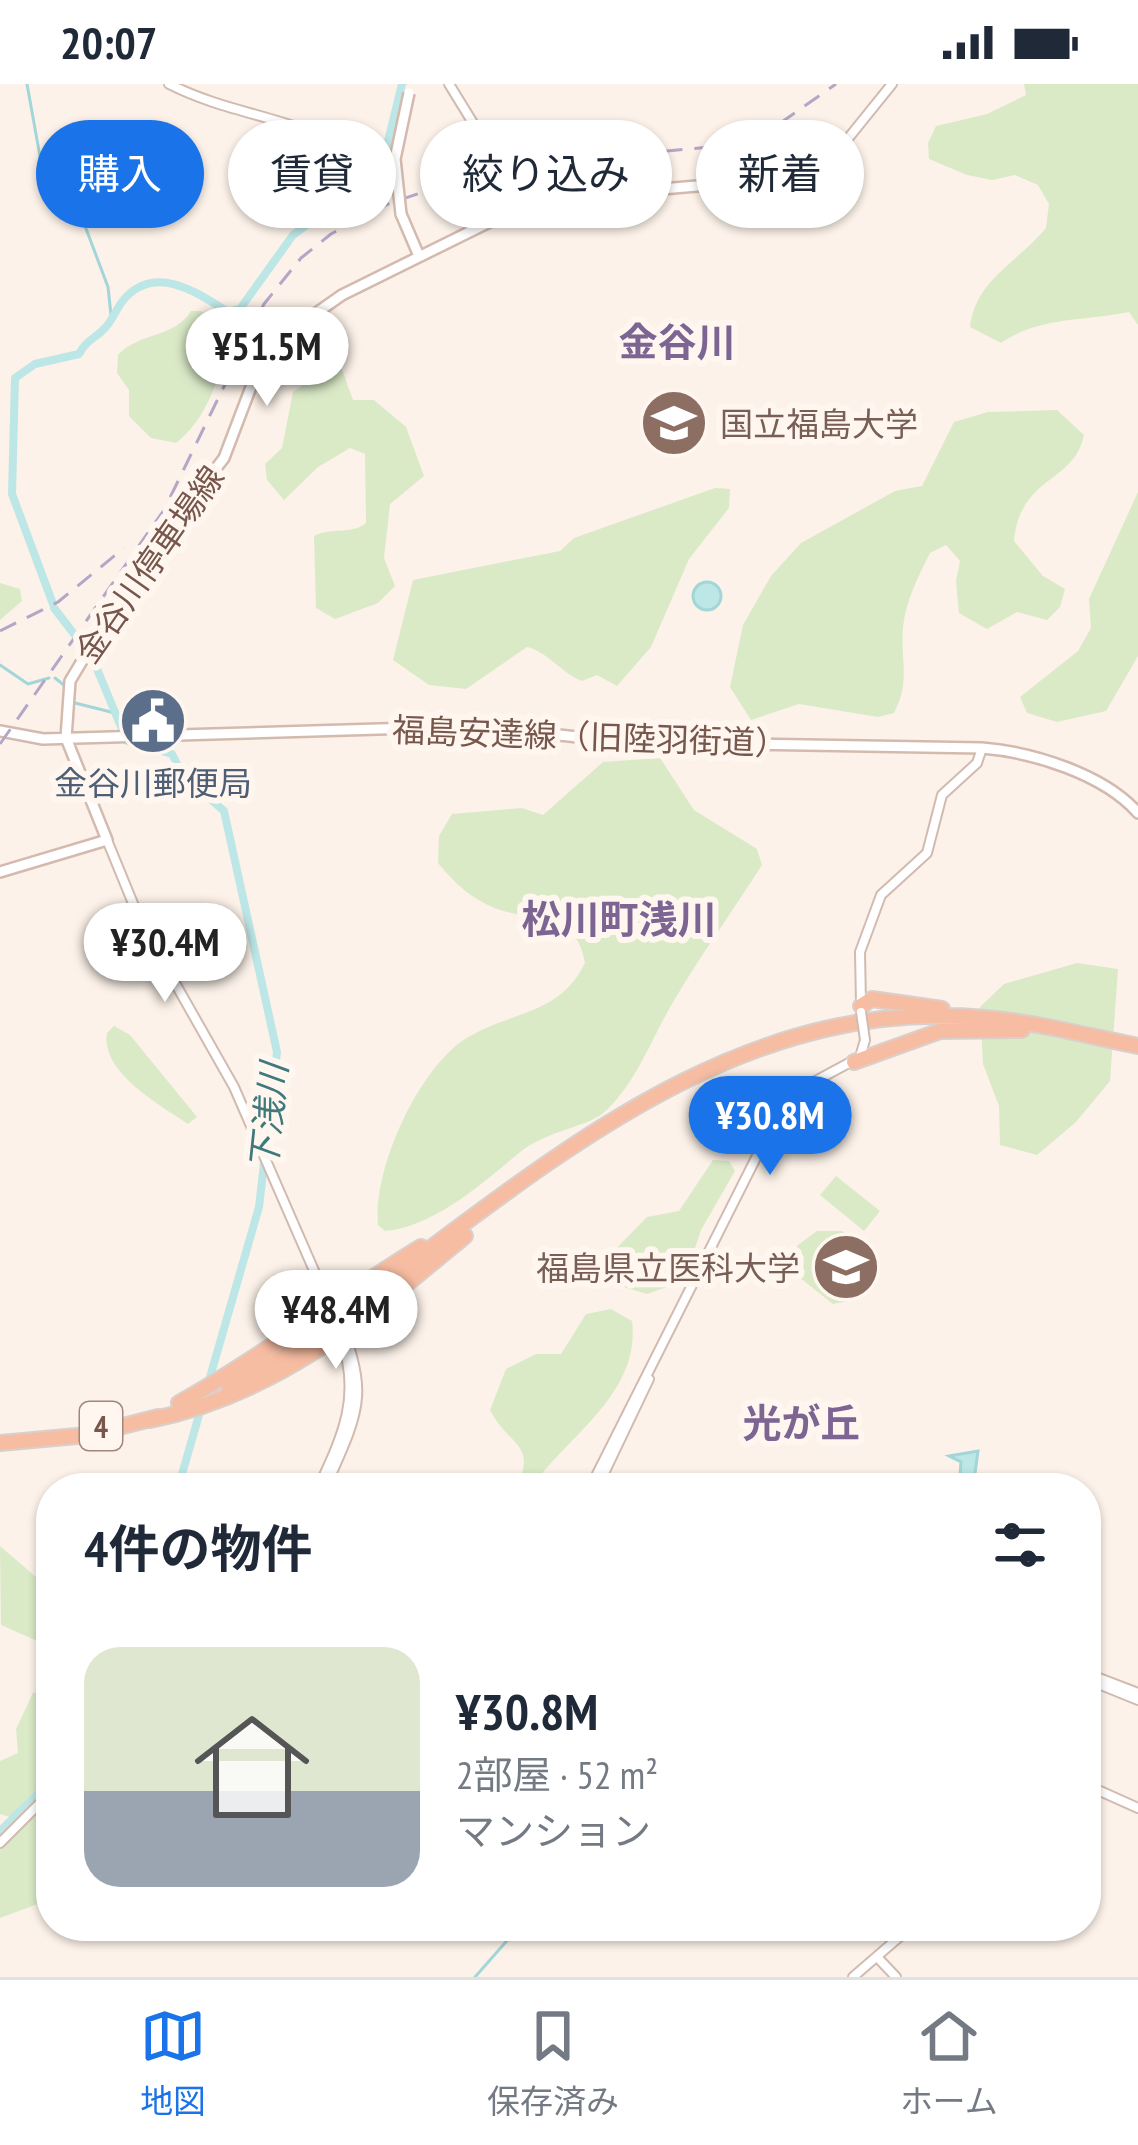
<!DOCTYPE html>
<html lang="ja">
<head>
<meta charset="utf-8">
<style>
	:root { --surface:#fff; --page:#f2f2f3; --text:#1f2937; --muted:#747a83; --line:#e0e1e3; --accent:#1a73e8 }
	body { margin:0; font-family:"PT Sans Narrow","Noto Sans JP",sans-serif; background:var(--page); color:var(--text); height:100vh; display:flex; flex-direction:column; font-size:45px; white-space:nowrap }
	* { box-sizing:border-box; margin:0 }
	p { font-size:39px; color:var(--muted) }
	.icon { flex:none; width:66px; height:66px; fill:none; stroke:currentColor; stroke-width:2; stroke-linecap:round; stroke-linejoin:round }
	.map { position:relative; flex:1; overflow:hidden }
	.drawer { position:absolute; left:36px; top:1389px; width:1065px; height:468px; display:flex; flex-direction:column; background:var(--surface); border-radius:48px; box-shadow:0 3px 9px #0004 }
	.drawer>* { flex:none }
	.guide { position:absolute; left:36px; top:36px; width:1068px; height:108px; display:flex; gap:24px }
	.price { position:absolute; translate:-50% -102px; padding:0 27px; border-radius:42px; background:#fff; color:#222; font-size:39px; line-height:78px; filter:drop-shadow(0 3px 6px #0008) }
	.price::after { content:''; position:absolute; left:50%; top:72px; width:36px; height:27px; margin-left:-18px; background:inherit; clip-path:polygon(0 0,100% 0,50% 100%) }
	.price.selected { background:var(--accent); color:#fff }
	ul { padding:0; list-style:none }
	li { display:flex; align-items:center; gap:36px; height:300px; padding:0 48px }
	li+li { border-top:3px solid var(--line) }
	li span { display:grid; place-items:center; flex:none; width:336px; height:240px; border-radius:36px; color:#555 }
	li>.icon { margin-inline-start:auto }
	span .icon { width:144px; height:144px; fill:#fffc; stroke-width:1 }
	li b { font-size:51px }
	h2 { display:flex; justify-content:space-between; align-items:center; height:144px; padding:0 48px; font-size:51px }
	.pill { padding:0 42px; border-radius:54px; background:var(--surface); box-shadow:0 3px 9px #0004; font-size:42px; line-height:108px }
	.pill.selected { background:var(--accent); color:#fff }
	.status { display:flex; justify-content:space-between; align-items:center; height:84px; padding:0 60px; background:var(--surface); direction:ltr }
	.status svg { height:33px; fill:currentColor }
	.menu { display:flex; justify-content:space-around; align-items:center; height:168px; border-top:3px solid var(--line); background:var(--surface); font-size:33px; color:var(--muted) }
	.menu a { display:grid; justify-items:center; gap:6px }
	.menu .selected { color:var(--accent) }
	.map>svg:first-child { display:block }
	.green { fill:#daeac7 }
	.water { fill:#bde6e6; stroke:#a3d6d8; stroke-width:3 }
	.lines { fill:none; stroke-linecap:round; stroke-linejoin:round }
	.stream { stroke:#a3d6d8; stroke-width:3 }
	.river { stroke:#bde6e6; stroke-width:8 }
	.tertiary-casing { stroke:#d1bbb1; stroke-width:12 }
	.secondary-casing { stroke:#d4baae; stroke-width:14 }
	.trunk-casing { stroke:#d9d0cd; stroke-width:18 }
	.tertiary { stroke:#fff; stroke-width:8 }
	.secondary { stroke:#fff; stroke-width:9 }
	.trunk { stroke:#f7bda2; stroke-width:14 }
	.rail { stroke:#b4a6c7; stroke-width:3; stroke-dasharray:18 12; stroke-linecap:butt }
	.tertiary-bridge-casing { stroke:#d1bbb1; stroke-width:12; stroke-linecap:butt }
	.secondary-bridge-casing { stroke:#d4baae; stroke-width:14; stroke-linecap:butt }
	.trunk-bridge-casing { stroke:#d9d0cd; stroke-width:18; stroke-linecap:butt }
	.tertiary-bridge { stroke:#fff; stroke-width:8 }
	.secondary-bridge { stroke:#fff; stroke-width:9 }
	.trunk-bridge { stroke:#f7bda2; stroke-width:14 }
	.labels { text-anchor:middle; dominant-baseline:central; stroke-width:12; stroke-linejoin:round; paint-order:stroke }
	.shield { fill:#fff7ef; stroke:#a0867d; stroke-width:3 }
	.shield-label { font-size:30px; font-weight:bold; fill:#77564c }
	.education-label { font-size:33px; fill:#785e54; stroke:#fff7ef; text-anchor:start }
	.street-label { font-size:33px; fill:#77564c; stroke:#fff7ef }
	.service-label { font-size:33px; fill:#4e5e75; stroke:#fff7ef }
	.water-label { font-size:36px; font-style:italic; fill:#40797c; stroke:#fff7ef }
	.quarter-label { font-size:39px; font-weight:bold; fill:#7d6593; stroke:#fff7ef }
</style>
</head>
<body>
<div class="status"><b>20:07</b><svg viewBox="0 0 49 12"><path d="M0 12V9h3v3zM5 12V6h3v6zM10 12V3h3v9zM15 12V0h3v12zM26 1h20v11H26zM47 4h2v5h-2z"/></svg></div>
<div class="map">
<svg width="1138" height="1893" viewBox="0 0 1138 1893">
	<rect width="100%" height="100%" fill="#fcf2e9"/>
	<path class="green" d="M 1024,0 L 1138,0 L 1138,241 L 1129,228 C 1085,237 1037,233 1001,259 L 970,243 C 975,196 1018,178 1046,144 L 1049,120 L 1038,101 L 1015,91 L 992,96 L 967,91 L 929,75 L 928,59 L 936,42 L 987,30 L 1026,11 Z
		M 191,227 L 201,227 L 220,238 C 229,279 210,332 176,359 L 151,354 L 129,332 L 129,306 L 117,289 L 118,271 C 139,248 175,254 191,227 Z
		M 330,282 L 341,283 L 353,316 L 374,316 L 406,343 L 424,392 L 390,420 L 384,474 L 395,502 L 378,519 L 335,535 L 316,524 L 314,452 C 331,443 351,451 366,439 L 365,370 L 350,364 L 318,383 L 284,416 L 267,396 L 265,380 L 282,364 L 293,308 Z
		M 1057,326 L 1084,351 C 1074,400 1020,391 1014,457 L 1043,492 L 1065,505 L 1060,523 L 1047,536 L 1017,528 L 987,545 L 959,529 L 956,497 L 960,477 L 946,461 L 930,469 C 918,493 906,516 903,543 C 900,576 911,597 894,629 L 878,633 L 799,620 L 751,636 L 730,603 L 743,541 L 771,492 L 801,459 L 895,407 L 922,402 L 954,338 L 988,328 Z
		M 715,404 L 730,405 L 729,424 L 689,475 L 651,563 L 617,602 L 597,591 L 582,597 C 560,588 548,568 527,563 L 466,605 L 429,601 L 393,576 L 413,496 L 560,467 L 574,454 Z
		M 1138,408 L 1138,572 L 1106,627 L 1057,638 L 1027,629 L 1020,613 L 1078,567 L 1091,544 L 1089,515 Z
		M 0,499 L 20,505 L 22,517 L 0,536 Z
		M 660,674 L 694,726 L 757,765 L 762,781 C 734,825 703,868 676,913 C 653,950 636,1002 602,1030 C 585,1043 544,1048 519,1069 C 481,1100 435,1142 385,1147 L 378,1141 C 373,1086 416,990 462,957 C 508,926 558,934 585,879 C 577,828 536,839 497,825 C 473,816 454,799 438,779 L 439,752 L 452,730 L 522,724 L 543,731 L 603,678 Z
		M 1077,879 L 1118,885 L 1110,997 L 1076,1038 L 1037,1071 L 1000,1061 L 999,1022 L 983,980 L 980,923 L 1004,900 Z
		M 114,942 L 130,951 L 197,1033 L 188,1040 C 160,1021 100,988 107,949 Z
		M 713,1076 L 729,1077 L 735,1087 L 701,1146 L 684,1197 L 647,1210 L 601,1196 L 599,1182 L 647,1133 L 679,1127 Z
		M 836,1092 L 880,1127 L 864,1147 L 820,1111 Z
		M 817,1147 L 842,1147 L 867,1164 L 848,1217 L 833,1220 L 785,1182 L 798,1161 Z
		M 611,1225 L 632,1237 C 641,1310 567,1352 531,1404 L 516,1404 C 538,1359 509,1363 490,1326 L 506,1285 L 536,1270 L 561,1270 L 586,1230 Z
		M 0,1462 L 51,1506 L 51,1563 L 1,1541 Z
		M 51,1606 L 51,1815 L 0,1834 L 0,1757 L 19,1736 L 0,1730 L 0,1677 L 18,1669 L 16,1645 L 33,1609 Z"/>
	<path class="water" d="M693 512a14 14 0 1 1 28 0a14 14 0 1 1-28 0Z
		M 978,1367 L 973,1404 L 959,1404 L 961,1378 L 949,1372 Z"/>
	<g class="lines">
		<path class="stream" d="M 27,0 L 41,78 L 73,110 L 108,203 L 111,231
			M 0,581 L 28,600 L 49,594
			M 55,594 L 65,602
			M 75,619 L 115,629
			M 475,1893 L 520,1842"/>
		<path class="river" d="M 53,520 L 12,410 L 15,294 L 35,280 L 79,270 C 87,255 95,255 105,244 C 113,236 117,222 126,213 C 158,180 199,210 228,228 L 240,225 L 293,151 L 381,86 L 402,0
			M 54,524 L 74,550
			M 92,573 L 127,657 L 172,670 L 182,690 L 224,727 L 277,968 L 259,1123 L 178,1404
			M 0,1747 L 46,1702 L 51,1689"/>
		<g class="tertiary-casing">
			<path id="tertiary" d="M 169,0 C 244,38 321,32 383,93
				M 449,0 L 481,52
				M 755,97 L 821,88 L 892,0
				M 585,108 L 587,95 L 609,94 L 611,107
				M 107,756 L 141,839 L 234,1003 L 329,1221
				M 861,920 L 860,868 L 881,811 L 927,769 L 942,711 L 977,679 L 982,664
				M 318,1404 C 343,1351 362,1311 340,1252
				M 325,1404 C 365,1316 368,1309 333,1218
				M 590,1404 L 778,1030 L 806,1002 L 860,973 L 865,956
				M 597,1404 L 649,1295
				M 1086,1589 L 1138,1609
				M 1086,1595 L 1138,1616
				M 1086,1707 L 1100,1707 L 1138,1724
				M 0,1759 L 51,1708
				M 877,1873 L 896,1893
				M 853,1893 L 912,1842"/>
		</g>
		<g class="secondary-casing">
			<path id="secondary" d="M 401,130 L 419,172
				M 0,647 L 43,655 L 479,642 L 622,658 L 982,664 C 1032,668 1104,690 1138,729
				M 0,788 L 107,756 L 66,654 L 70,597 L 133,492 L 224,374 L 251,303 L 282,253 L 342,211 L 534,116 L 755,97"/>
		</g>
		<g class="trunk-casing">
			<path id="trunk" d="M 861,922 L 872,915 L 942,925
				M 854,978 L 940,947 L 1022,946
				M 346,1227 C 538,1088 731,910 985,934 C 1036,938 1088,952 1138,962
				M 229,1305 L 332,1242
				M 179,1319 C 263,1272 339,1213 421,1163
				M 150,1336 C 278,1310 367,1233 465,1152
				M 0,1359 L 88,1351 L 158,1333"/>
		</g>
		<use href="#tertiary" class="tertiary"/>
		<use href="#secondary" class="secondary"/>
		<use href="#trunk" class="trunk"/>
		<path class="rail" d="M 0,547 L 58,518 L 124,464
			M 0,660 L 164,426 L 264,220 L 301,174 L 331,150 L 388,120 L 496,83 L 721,62 L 779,40 L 836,0"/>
		<g class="tertiary-bridge-casing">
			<path id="tertiary-bridge" d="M 861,928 L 865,956"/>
		</g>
		<g class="secondary-bridge-casing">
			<path id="secondary-bridge" d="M 401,130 L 395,75 L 409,9"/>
		</g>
		<g class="trunk-bridge-casing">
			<path id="trunk-bridge" d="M 332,1242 L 350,1233"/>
		</g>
		<use href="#tertiary-bridge" class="tertiary-bridge"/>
		<use href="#secondary-bridge" class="secondary-bridge"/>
		<use href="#trunk-bridge" class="trunk-bridge"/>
	</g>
	<defs>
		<g id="university-disc" transform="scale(3.45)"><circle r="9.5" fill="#8d6e63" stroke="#fff7ef"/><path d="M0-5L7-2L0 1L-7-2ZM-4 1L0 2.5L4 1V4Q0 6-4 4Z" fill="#fff"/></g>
		<g id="civic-disc" transform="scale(3.45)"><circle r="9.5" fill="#5c6f8a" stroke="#fff7ef"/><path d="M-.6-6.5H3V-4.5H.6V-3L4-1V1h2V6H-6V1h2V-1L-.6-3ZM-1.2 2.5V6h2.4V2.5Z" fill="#fff"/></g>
	</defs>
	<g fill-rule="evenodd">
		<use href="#university-disc" x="674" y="339"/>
		<use href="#civic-disc" x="153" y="637"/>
		<use href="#university-disc" x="846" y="1183"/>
	</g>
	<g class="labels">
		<rect class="shield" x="80" y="1318" width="42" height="48" rx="9"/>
		<g class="shield-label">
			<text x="101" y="1342">4</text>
		</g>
		<g class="education-label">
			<text x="720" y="339">国立福島大学</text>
			<text x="800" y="1183" text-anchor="end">福島県立医科大学</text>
		</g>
		<g class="street-label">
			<text transform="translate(149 480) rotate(-55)">金谷川停車場線</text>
			<text transform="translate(590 652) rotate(2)">福島安達線（旧陸羽街道）</text>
		</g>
		<g class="service-label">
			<text x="153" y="698">金谷川郵便局</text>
		</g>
		<g class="water-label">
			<text transform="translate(268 1033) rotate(-84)">下浅川</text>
		</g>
		<g class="quarter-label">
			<text x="677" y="257">金谷川</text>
			<text x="619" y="834">松川町浅川</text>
			<text x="801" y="1338">光が丘</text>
		</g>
	</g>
</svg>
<b class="price" style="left:267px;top:325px">¥51.5M</b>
<b class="price" style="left:165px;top:921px">¥30.4M</b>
<b class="price selected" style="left:770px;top:1094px">¥30.8M</b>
<b class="price" style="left:336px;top:1288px">¥48.4M</b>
<div class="guide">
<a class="pill selected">購入</a>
<a class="pill">賃貸</a>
<a class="pill">絞り込み</a>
<a class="pill">新着</a>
</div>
<section class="drawer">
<h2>4件の物件<svg class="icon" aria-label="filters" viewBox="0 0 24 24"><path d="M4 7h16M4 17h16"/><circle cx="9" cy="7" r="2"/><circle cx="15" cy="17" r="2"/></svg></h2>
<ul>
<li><span style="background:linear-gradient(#dfe7d0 60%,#9aa5b1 0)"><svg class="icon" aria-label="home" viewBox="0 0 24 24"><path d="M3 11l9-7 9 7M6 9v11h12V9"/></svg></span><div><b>¥30.8M</b><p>2部屋 · 52 m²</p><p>マンション</p></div></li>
</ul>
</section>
</div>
<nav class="menu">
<a class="selected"><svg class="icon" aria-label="map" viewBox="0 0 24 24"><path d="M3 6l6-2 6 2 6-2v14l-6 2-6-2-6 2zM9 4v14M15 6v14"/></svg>地図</a>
<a><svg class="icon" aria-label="saved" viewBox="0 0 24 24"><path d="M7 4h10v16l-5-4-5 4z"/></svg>保存済み</a>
<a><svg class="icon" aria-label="home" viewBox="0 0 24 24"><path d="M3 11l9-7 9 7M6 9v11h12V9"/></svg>ホーム</a>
</nav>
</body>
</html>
